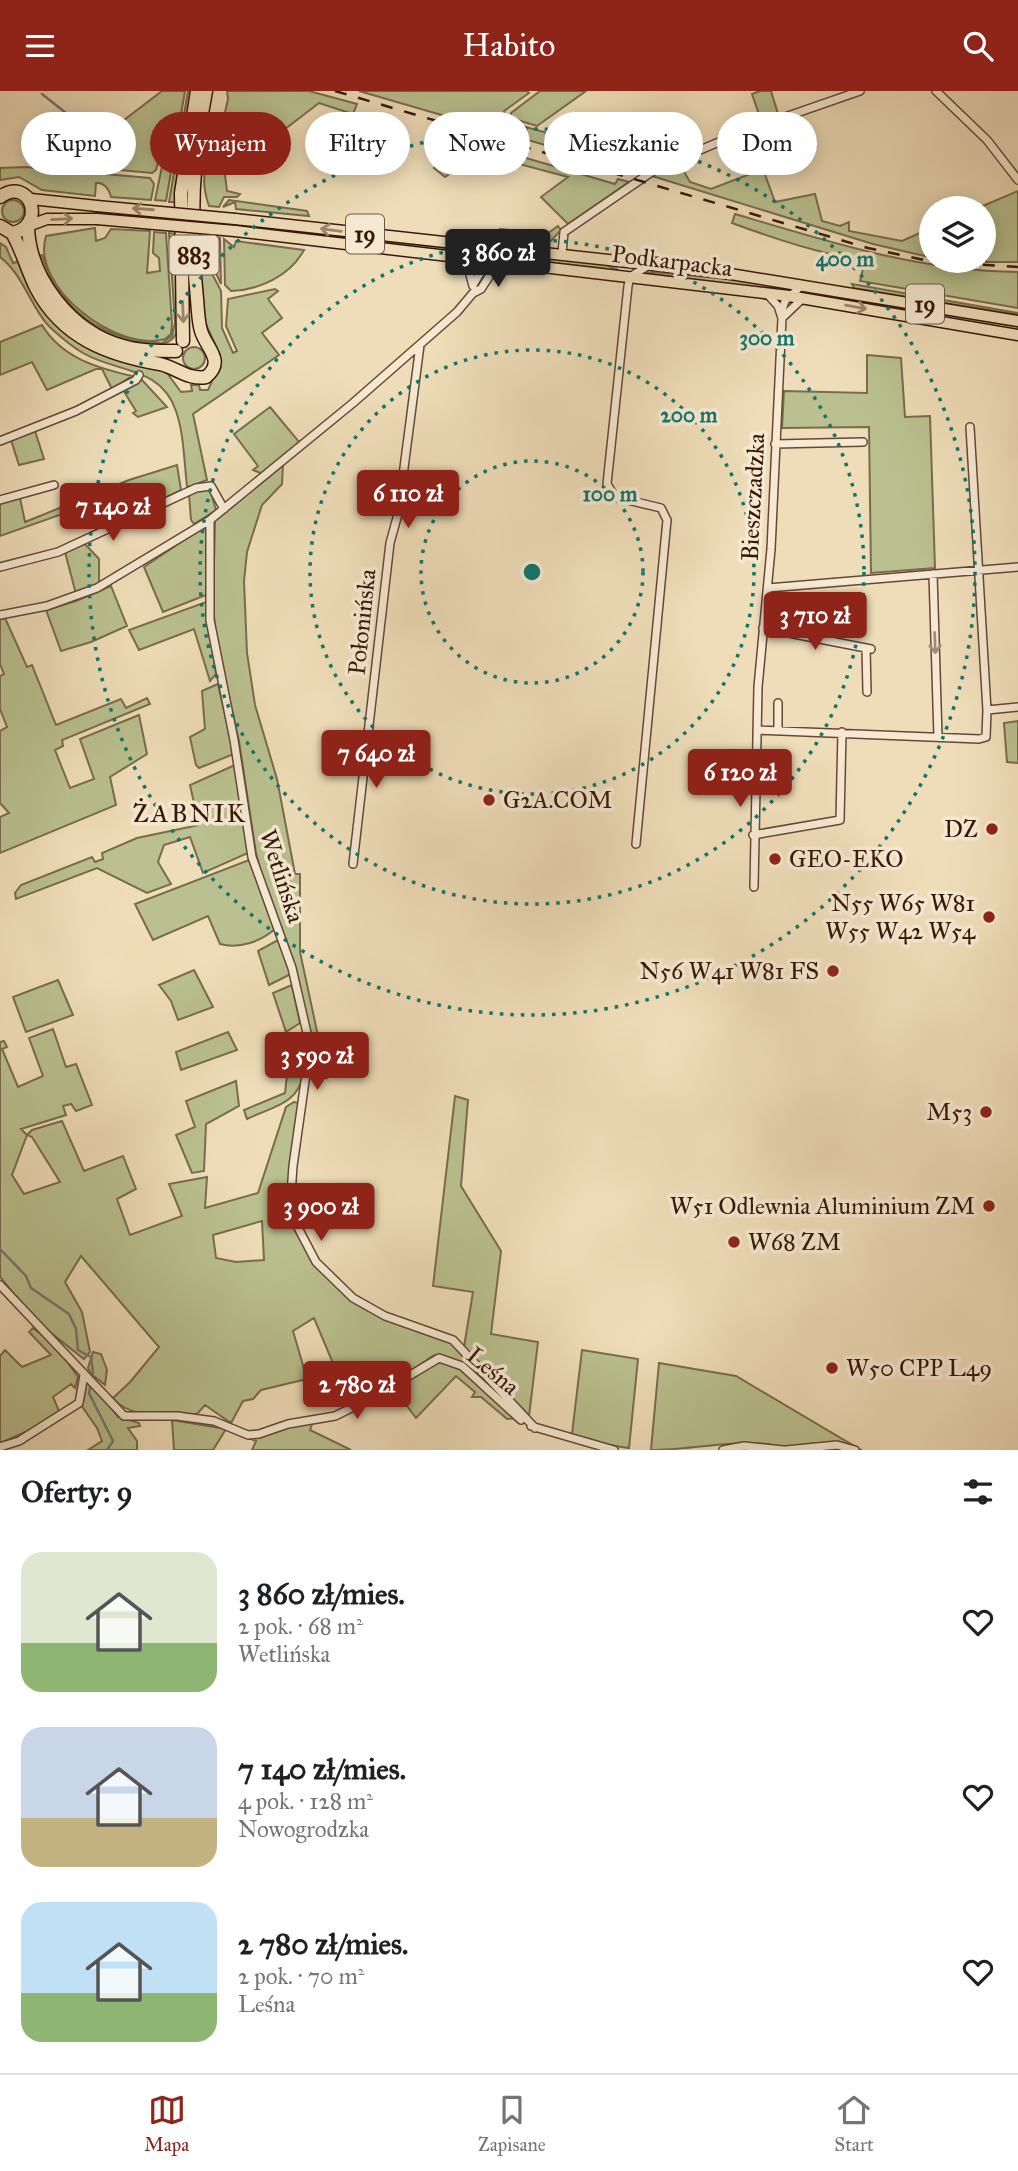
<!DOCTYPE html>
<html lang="pl">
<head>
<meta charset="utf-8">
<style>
	:root { --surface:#fff; --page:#f2f2f2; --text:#202124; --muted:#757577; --line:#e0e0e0; --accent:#8f2418 }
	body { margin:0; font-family:"IM FELL Great Primer",serif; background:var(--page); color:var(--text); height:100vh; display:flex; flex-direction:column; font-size:26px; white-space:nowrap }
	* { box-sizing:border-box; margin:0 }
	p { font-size:23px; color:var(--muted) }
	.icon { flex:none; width:38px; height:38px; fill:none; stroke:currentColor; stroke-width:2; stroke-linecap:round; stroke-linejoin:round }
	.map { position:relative; height:1359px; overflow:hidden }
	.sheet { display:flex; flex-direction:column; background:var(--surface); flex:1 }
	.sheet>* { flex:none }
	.banner { position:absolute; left:21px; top:21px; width:976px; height:63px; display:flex; gap:14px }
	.buttons { position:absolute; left:919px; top:105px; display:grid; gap:14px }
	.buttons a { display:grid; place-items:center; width:77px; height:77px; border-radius:50%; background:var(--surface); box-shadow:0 4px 18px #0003; font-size:35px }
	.price { position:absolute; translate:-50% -60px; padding:0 16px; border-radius:7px; background:var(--accent); color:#fff; font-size:23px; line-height:46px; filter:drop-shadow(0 2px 4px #0008) }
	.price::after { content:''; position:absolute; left:50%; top:42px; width:21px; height:16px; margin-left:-10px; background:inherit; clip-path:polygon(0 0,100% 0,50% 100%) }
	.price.active { background:#222; color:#fff }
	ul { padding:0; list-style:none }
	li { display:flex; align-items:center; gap:21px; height:175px; padding:0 21px }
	li span { display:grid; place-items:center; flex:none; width:196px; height:140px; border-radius:21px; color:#555 }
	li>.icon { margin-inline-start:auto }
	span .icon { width:84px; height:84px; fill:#fffc; stroke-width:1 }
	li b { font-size:30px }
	h2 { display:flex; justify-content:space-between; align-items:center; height:84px; padding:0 21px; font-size:30px }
	.chip { padding:0 24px; border-radius:32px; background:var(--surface); box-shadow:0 4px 18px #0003; font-size:24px; line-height:63px }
	.chip.active { background:var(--accent); color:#fff }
	header { display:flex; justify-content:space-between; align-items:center; height:91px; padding:0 21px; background:var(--accent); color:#fff; font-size:32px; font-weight:600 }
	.menu { display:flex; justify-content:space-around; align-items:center; height:98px; border-top:2px solid var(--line); background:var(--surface); font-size:19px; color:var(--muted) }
	.menu a { display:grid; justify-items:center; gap:4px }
	.menu .active { color:var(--accent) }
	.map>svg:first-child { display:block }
	.green { fill:#bac08f; stroke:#796c4c; stroke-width:2; fill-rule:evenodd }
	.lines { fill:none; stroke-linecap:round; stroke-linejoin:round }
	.stream { stroke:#767874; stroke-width:2.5 }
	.street-casing { stroke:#664835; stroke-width:10 }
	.primary-casing { stroke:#381709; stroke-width:13 }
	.highway-casing { stroke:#381709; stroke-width:15 }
	.street { stroke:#f5e9d2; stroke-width:7 }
	.primary { stroke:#efddb9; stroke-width:10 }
	.highway { stroke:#efddb9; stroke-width:12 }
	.rail { stroke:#381709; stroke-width:2.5; stroke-dasharray:12 12; stroke-linecap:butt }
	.primary-bridge-casing { stroke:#381709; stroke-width:13; stroke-linecap:butt }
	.primary-bridge { stroke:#efddb9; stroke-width:10 }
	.oneway { stroke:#9d846a }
	.oneway2 { stroke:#a08a78 }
	.ring { fill:none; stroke:#0f766e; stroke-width:3.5; stroke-dasharray:3.5 7 }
	.poi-dot { fill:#8f2418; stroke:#f5e9d2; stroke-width:2.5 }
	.labels { text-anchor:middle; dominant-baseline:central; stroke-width:7; stroke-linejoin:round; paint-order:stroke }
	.shield { fill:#f5e9d2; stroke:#715645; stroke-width:2 }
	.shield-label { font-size:23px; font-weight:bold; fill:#381709 }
	.street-label { font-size:24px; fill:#381709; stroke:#f5e9d2 }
	.poi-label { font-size:24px; fill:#381709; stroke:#f5e9d2; text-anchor:end }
	.neighbourhood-label { font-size:26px; letter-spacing:2px; fill:#381709; stroke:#f5e9d2 }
	.centre { fill:#0f766e; stroke:#f5e9d2; stroke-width:3.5 }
	.ring-label { font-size:21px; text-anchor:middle; font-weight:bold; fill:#0f766e; stroke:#f5e9d2; stroke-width:7; stroke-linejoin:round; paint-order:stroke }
</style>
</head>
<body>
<header><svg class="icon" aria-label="menu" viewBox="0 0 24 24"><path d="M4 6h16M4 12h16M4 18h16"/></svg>Habito<svg class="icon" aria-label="search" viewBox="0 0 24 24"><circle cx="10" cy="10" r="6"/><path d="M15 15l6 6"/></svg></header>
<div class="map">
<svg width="1018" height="1359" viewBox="0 0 1018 1359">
	<rect width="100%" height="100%" fill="#efddb9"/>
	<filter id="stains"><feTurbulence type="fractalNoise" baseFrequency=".00286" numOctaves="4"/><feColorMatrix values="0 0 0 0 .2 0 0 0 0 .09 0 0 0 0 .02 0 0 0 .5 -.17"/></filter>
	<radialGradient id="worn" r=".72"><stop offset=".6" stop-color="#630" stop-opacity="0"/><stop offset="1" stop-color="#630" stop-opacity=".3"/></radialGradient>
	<path class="green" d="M 162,0 L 185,0 L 166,110 L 155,109 L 165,61 L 160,64 L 156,79 L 152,82 L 65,74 Z
		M 188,0 L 192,0 L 177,111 L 169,111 Z
		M 227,0 L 309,0 L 357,13 L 353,23 L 319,12 L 225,84 L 227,100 L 240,103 L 237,106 L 224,106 L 219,116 L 209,115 C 203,98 203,86 207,69 L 214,71 L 228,8 Z
		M 359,0 L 527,0 L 529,2 L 504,20 L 508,31 L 648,70 L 651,75 L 641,82 Z
		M 540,0 L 586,0 L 537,35 L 511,27 L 511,22 Z
		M 760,0 L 771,0 L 778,23 L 761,29 L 752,3 Z
		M 668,34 L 680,62 L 661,71 L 649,64 L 642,43 Z
		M 459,42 L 470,45 L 471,51 L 615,93 L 618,88 L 629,91 L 568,133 L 541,106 L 568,86 L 478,62 L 445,86 L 434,77 L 462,55 Z
		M 679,72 L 690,91 L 711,98 L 763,78 L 775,111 L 815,103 L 822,130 L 840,135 L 849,131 L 849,140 L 902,150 L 931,137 L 929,166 L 873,153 L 652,85 Z
		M 25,76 L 150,87 L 154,93 L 151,109 L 111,106 C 109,98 104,91 96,92 L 95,105 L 42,99 L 19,86 L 0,89 L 0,77 Z
		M 1018,100 L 1018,171 L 986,171 L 984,117 L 978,117 Z
		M 229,109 L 307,120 L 309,125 L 236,118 L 235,111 L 223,116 Z
		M2 120a11 11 0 1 1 22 0a11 11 0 1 1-22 0Z
		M 735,123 C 829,151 919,180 1018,181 L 1018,217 L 860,190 L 865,170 C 820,163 775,148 732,132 Z
		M 235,131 L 431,155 L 446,156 L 445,160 L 234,136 Z
		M 558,135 L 561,139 L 551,150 L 496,146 L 500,138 L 547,143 Z
		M 95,137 L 96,150 L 105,147 L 111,138 L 150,140 L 147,182 L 160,180 L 159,167 L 153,162 L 154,141 L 166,142 L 172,233 L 171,243 L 165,248 C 117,262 30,196 46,145 Z
		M 169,142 L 176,143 L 178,239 C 165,275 90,241 73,221 C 58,204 46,186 39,165 L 42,164 C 59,219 105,251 162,252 L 172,245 L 175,232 Z
		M 198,145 L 204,146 L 205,169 L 221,200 L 222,237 L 233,262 L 237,260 L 226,235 L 228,208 L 275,198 L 278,200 L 268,208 L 282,227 L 262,242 L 279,264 L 193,323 L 207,389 L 189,396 L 187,395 C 184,370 184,343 176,320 C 161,275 117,282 83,262 C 74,257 62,247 54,240 C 31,220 25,185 0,166 L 0,152 L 6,156 L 13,172 L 21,170 L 32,199 L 167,282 L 181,301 L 192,300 L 191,294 L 199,294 L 200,299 L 208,299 L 220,272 L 220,264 L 205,231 Z
		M 208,146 L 220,147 L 221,193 L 209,167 Z
		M 224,148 L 234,156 L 236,150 L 304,159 C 290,185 259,199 231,200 L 225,194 Z
		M 511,165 L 598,170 L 618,179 L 509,167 Z
		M 653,181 L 779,193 L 792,196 L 785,200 L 644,182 Z
		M 852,193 L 1018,222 L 1018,224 L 854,197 Z
		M 852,206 L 1018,234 L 1018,240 L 855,212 Z
		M 42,234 C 62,267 97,277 132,285 L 112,298 L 102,278 L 96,278 L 47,299 L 32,271 L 0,284 L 0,251 Z
		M183 267a11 11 0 1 1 22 0a11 11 0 1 1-22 0Z
		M 867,264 L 901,267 L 905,326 L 930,325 L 935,477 L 871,482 L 869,336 L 782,337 L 784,300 L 867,302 Z
		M 142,289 L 167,316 L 138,326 L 133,322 L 136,320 L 123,299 Z
		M 270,316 L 300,352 L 263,383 L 253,379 L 258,375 L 234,343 Z
		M 35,340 L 44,368 L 19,374 L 11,349 Z
		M 177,374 L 181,399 L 112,434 L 99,410 L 0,445 L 0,412 L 20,407 L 25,431 L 129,389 Z
		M 283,374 L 282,393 L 262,414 L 247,461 L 244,490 L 247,562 L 255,614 L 277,688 L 295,783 L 300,783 L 300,861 L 327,987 L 308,985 L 310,962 L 298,895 L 288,854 L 263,790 L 256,762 L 239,650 L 216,548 L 213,513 L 215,430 Z
		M 200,397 L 210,398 L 216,419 L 194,433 L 191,429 L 189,403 Z
		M 202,437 L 208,439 L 206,504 L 163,521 L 144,476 Z
		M 85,453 L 99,468 L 99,493 L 76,503 L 65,461 Z
		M 111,495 L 127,535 L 91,551 L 61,560 L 46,519 L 76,510 Z
		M 206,511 L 216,583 L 210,590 L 194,538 L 139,559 L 129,539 Z
		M 5,527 L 27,576 L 32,574 L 56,634 L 121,608 L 126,617 L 147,607 L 150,613 L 62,649 L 63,655 L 55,659 L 70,697 L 94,688 L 80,648 L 139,624 L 147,663 L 110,686 L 116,714 L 0,762 L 0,726 L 9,722 L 0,712 L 0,640 L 7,636 L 0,618 L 0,585 L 4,583 L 0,573 L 0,528 Z
		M 218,593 L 234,663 L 199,677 L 196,674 L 190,646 L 205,638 L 202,600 Z
		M 1018,630 L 1018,672 L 1007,671 L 1004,632 Z
		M 235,674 L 248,762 L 203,782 L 190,746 L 164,754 L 158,771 L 171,793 L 147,802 L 97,777 L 16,808 L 15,802 L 21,794 L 92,766 L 95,771 L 103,768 L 102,762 L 137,747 L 199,734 L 190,694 Z
		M 249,769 L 273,829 L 275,838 C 260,851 239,858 220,853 L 208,825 L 153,849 L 135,813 Z
		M 278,849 L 291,883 L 269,894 L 258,860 Z
		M 194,879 L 213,916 L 178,929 L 171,910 L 159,894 Z
		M 58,889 L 73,924 L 26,941 L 13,906 Z
		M 292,894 L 300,932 L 286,941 L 273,902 Z
		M 53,938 L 66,976 L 76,973 L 92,1014 L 76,1020 L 71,1013 L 63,1015 L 66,1024 L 21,1038 L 27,1044 L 32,1039 L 62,1030 L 84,1080 L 123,1065 L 136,1098 L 117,1108 L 130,1144 L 182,1125 L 169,1093 L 207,1086 L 205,1117 L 258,1102 L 286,1016 L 294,1011 L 299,1012 L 290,1117 L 303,1153 L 352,1209 L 449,1250 L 516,1322 L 464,1273 L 434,1264 L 384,1298 L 351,1315 L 314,1227 L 293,1240 L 307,1288 L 261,1299 L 253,1308 L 243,1310 L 231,1332 L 205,1314 L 197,1323 C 169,1322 131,1330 113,1307 L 131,1290 L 159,1256 L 81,1165 L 65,1191 L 82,1221 L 90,1261 L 84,1268 L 37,1231 L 0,1186 L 0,951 L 4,950 L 7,956 L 2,958 L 18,996 L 43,985 L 29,947 ZM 27,1044 L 32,1046 L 60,1091 L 24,1103 L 12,1084 ZM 262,1130 L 264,1169 L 236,1171 L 216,1167 L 213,1144 Z
		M 228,941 L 237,959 L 181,979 L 176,961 Z
		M 297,942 L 304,946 L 307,952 L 302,978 L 284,980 L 268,973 L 279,949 Z
		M 287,984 L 303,984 C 298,1013 272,1016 247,1028 L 244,1019 L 285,1002 Z
		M 236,990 L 239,1015 L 206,1033 L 204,1080 L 192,1082 L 176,1044 L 195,1036 L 186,1010 Z
		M 455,1005 L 468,1009 L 461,1095 L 501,1160 L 491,1243 L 538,1251 L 529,1325 L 464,1256 L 473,1201 L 433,1195 Z
		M 33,1237 L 56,1255 L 78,1286 L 75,1297 L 71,1293 L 53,1306 L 59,1320 L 30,1339 L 0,1352 L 0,1265 L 5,1259 L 22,1276 L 51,1264 L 29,1241 Z
		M 582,1259 L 638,1268 L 629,1357 L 595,1352 L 572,1343 Z
		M 93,1261 L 101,1263 L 107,1279 L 105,1294 L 91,1283 L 88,1277 Z
		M 439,1269 L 461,1278 L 516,1327 L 507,1328 L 481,1306 L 472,1306 L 475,1301 L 456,1285 L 416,1327 L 397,1302 L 381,1310 L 378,1306 Z
		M 659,1272 L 736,1285 L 861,1359 L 769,1359 L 768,1353 C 729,1349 691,1359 651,1359 Z
		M 87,1290 L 95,1296 L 118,1326 L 139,1332 L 140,1335 L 128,1337 L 137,1350 L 137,1359 L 88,1359 L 102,1350 L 97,1337 L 81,1314 Z
		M 172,1329 L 226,1338 L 213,1359 L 174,1359 Z
		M 313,1331 L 310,1339 L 351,1359 L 252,1359 L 256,1350 L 251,1348 L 285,1336 Z"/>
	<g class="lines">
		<path class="stream" d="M 42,3 L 76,30
			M 0,1158 L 26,1185 L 31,1197 L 69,1223 L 76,1238 L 78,1259 L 91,1266 L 93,1282 L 89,1302 L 113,1350 L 107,1359"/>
		<g class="street-casing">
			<path id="street" d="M 936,0 L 987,49 L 1018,89
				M 496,155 L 498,170 L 494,178 L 481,198 L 473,202 L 457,221 L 353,312 L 210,429 L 210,529 L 234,649 L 252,766 L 292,877 L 310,955 L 293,1075 L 291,1103 L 294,1129 L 316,1171 L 353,1207 L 385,1225 L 453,1249 L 535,1337
				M 562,162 L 564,141 L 656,78 L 742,41 L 860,0
				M 458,166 L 468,176 L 473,195
				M 473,194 L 496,156
				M 781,222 L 785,210 L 801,195
				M 782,227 L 802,208
				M 970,336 L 987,619 L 1018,616
				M 0,350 L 76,320 L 136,289 L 139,284
				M 775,353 L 863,351
				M 0,409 L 54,394
				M 0,476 L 58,461 L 196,397 L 211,395 L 224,418
				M 933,483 L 938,646
				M 768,497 L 1018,476
				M 0,524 L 47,515 L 97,497 L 210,429
				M 763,537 L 871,558
				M 866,557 L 867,601
				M 758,639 L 979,648 L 986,646 L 987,619
				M 778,640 L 778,612
				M 753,744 L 840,729 L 842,641
				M 636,753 L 667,429 L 661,417 L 615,406 L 607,393 L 628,195 L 630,186 L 649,174
				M 353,773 L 390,452 L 398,423 L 420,254
				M 754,796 L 758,596 L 771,458 L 782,227 L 778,215 L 768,204
				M 0,1194 L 124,1325 L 177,1325 L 214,1330 L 248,1344 L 259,1343 L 288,1333 L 335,1325 L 372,1307 L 439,1267 L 462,1275 L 521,1329
				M 531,1335 L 614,1359
				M 0,1356 L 19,1350 L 79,1312 L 84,1284
				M 723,1359 L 744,1355 L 783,1359
				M 786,1359 L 837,1354 L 855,1359"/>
		</g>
		<g class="primary-casing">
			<path id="primary" d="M 31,108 L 97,115
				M 235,128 L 718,181 L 1018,230
				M 28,135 L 47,128 L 97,128
				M 235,140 L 789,205 L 1018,244"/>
		</g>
		<g class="highway-casing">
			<path id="highway" d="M 0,106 C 31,84 47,136 12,142 L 0,135
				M 28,135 C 29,188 72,241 123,255 C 140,260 158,260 176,260
				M 12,142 C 22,159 27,179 36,197 C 62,247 108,264 160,273 C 177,277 188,289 206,286 C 226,270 206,257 201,240 C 198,230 198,218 197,208 C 190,139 192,68 206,0
				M 183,250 L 181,102 L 197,0"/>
		</g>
		<use href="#street" class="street"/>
		<use href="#primary" class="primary"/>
		<use href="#highway" class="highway"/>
		<path class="rail" d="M 335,0 L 868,157 L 929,170 L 1018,176"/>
		<g class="primary-bridge-casing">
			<path id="primary-bridge" d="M 97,115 L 235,128
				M 97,128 L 235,140"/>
		</g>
		<use href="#primary-bridge" class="primary-bridge"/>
	</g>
	<defs><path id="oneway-shaft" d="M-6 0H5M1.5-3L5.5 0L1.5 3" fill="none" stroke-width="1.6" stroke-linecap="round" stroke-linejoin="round" transform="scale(1.75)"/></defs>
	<g class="oneway">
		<use href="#oneway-shaft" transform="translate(143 118) rotate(-176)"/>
		<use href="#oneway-shaft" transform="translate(62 128) rotate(-3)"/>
		<use href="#oneway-shaft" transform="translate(331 139) rotate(-173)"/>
		<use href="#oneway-shaft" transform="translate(856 216) rotate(10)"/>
		<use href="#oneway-shaft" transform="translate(183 221) rotate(88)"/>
	</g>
	<use class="oneway2" href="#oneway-shaft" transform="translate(935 552) rotate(88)"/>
	<g class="ring">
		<circle cx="532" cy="481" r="111"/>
		<circle cx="532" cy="481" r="222"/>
		<circle cx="532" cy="481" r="332"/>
		<circle cx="532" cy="481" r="443"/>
	</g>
	<g class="poi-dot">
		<circle cx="489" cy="709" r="7"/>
		<circle cx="992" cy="738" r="7"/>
		<circle cx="775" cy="768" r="7"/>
		<circle cx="989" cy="826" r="7"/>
		<circle cx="833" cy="880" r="7"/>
		<circle cx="986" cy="1021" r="7"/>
		<circle cx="989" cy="1115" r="7"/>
		<circle cx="734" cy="1151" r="7"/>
		<circle cx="832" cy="1277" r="7"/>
	</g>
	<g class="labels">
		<g class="shield">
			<rect x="346" y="123.5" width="38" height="39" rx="5"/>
			<rect x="169.5" y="144.5" width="49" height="39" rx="5"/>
			<rect x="906" y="193.5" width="38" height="39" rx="5"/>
		</g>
		<g class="shield-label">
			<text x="365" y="143">19</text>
			<text x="194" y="164">883</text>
			<text x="925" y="213">19</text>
		</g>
		<g class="street-label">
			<text transform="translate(672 170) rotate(7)">Podkarpacka</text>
			<text transform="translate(753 406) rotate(-87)">Bieszczadzka</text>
			<text transform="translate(362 531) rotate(-84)">Połonińska</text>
			<text transform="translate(282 785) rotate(72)">Wetlińska</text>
			<text transform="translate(493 1280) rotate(40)">Leśna</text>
		</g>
		<g class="poi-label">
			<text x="503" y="709" text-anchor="start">G2A.COM</text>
			<text x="978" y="738">DZ</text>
			<text x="789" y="768" text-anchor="start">GEO-EKO</text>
			<text x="975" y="812">N55 W65 W81<tspan x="975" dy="28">W55 W42 W54</tspan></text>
			<text x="819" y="880">N56 W41 W81 FS</text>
			<text x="972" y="1021">M53</text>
			<text x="975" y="1115">W51 Odlewnia Aluminium ZM</text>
			<text x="748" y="1151" text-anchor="start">W68 ZM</text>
			<text x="846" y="1277" text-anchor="start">W50 CPP L49</text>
		</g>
		<g class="neighbourhood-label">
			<text x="190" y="722">ŻABNIK</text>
		</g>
	</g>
	<circle cx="532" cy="481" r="10" class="centre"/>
	<g class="ring-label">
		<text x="845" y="175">400 m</text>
		<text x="767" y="254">300 m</text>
		<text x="689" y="331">200 m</text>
		<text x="610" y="410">100 m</text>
	</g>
	<rect width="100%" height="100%" filter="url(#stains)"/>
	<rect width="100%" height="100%" fill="url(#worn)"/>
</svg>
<div class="buttons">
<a><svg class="icon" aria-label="layers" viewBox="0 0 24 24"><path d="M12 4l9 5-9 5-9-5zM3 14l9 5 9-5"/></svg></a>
</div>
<b class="price active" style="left:498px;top:198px">3 860 zł</b>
<b class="price" style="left:408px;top:439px">6 110 zł</b>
<b class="price" style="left:113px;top:452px">7 140 zł</b>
<b class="price" style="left:815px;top:561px">3 710 zł</b>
<b class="price" style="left:376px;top:699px">7 640 zł</b>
<b class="price" style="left:740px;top:718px">6 120 zł</b>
<b class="price" style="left:317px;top:1001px">3 590 zł</b>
<b class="price" style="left:321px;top:1152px">3 900 zł</b>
<b class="price" style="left:357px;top:1330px">2 780 zł</b>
<div class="banner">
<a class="chip">Kupno</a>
<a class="chip active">Wynajem</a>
<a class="chip">Filtry</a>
<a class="chip">Nowe</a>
<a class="chip">Mieszkanie</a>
<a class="chip">Dom</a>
</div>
</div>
<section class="sheet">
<h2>Oferty: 9<svg class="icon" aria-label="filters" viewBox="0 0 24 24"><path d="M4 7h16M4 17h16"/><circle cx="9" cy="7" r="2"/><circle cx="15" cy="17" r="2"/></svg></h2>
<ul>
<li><span style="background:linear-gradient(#dfe7d0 65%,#8fb573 0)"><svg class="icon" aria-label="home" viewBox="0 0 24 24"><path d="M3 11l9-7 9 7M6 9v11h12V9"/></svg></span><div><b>3 860 zł/mies.</b><p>2 pok. · 68 m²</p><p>Wetlińska</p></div><svg class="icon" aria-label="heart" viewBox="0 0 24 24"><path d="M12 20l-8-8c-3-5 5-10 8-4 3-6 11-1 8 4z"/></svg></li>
<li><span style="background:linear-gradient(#c9d6e8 65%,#c2b280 0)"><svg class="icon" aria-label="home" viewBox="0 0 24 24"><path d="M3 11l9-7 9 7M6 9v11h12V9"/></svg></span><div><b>7 140 zł/mies.</b><p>4 pok. · 128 m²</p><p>Nowogrodzka</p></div><svg class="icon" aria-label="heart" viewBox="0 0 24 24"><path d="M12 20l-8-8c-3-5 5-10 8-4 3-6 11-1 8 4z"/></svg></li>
<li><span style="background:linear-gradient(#bfe0f5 65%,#8fb573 0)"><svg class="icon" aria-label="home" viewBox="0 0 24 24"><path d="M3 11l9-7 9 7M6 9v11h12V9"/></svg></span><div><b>2 780 zł/mies.</b><p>2 pok. · 70 m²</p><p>Leśna</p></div><svg class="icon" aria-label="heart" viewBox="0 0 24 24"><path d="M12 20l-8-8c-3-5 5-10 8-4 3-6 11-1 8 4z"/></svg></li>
</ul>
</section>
<nav class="menu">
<a class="active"><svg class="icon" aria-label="map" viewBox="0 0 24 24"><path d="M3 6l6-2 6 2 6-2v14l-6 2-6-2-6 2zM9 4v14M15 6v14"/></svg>Mapa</a>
<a><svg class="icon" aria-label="saved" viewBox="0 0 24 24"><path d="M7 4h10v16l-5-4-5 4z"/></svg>Zapisane</a>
<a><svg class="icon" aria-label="home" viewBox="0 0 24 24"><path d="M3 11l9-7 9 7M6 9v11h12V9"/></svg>Start</a>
</nav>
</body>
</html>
